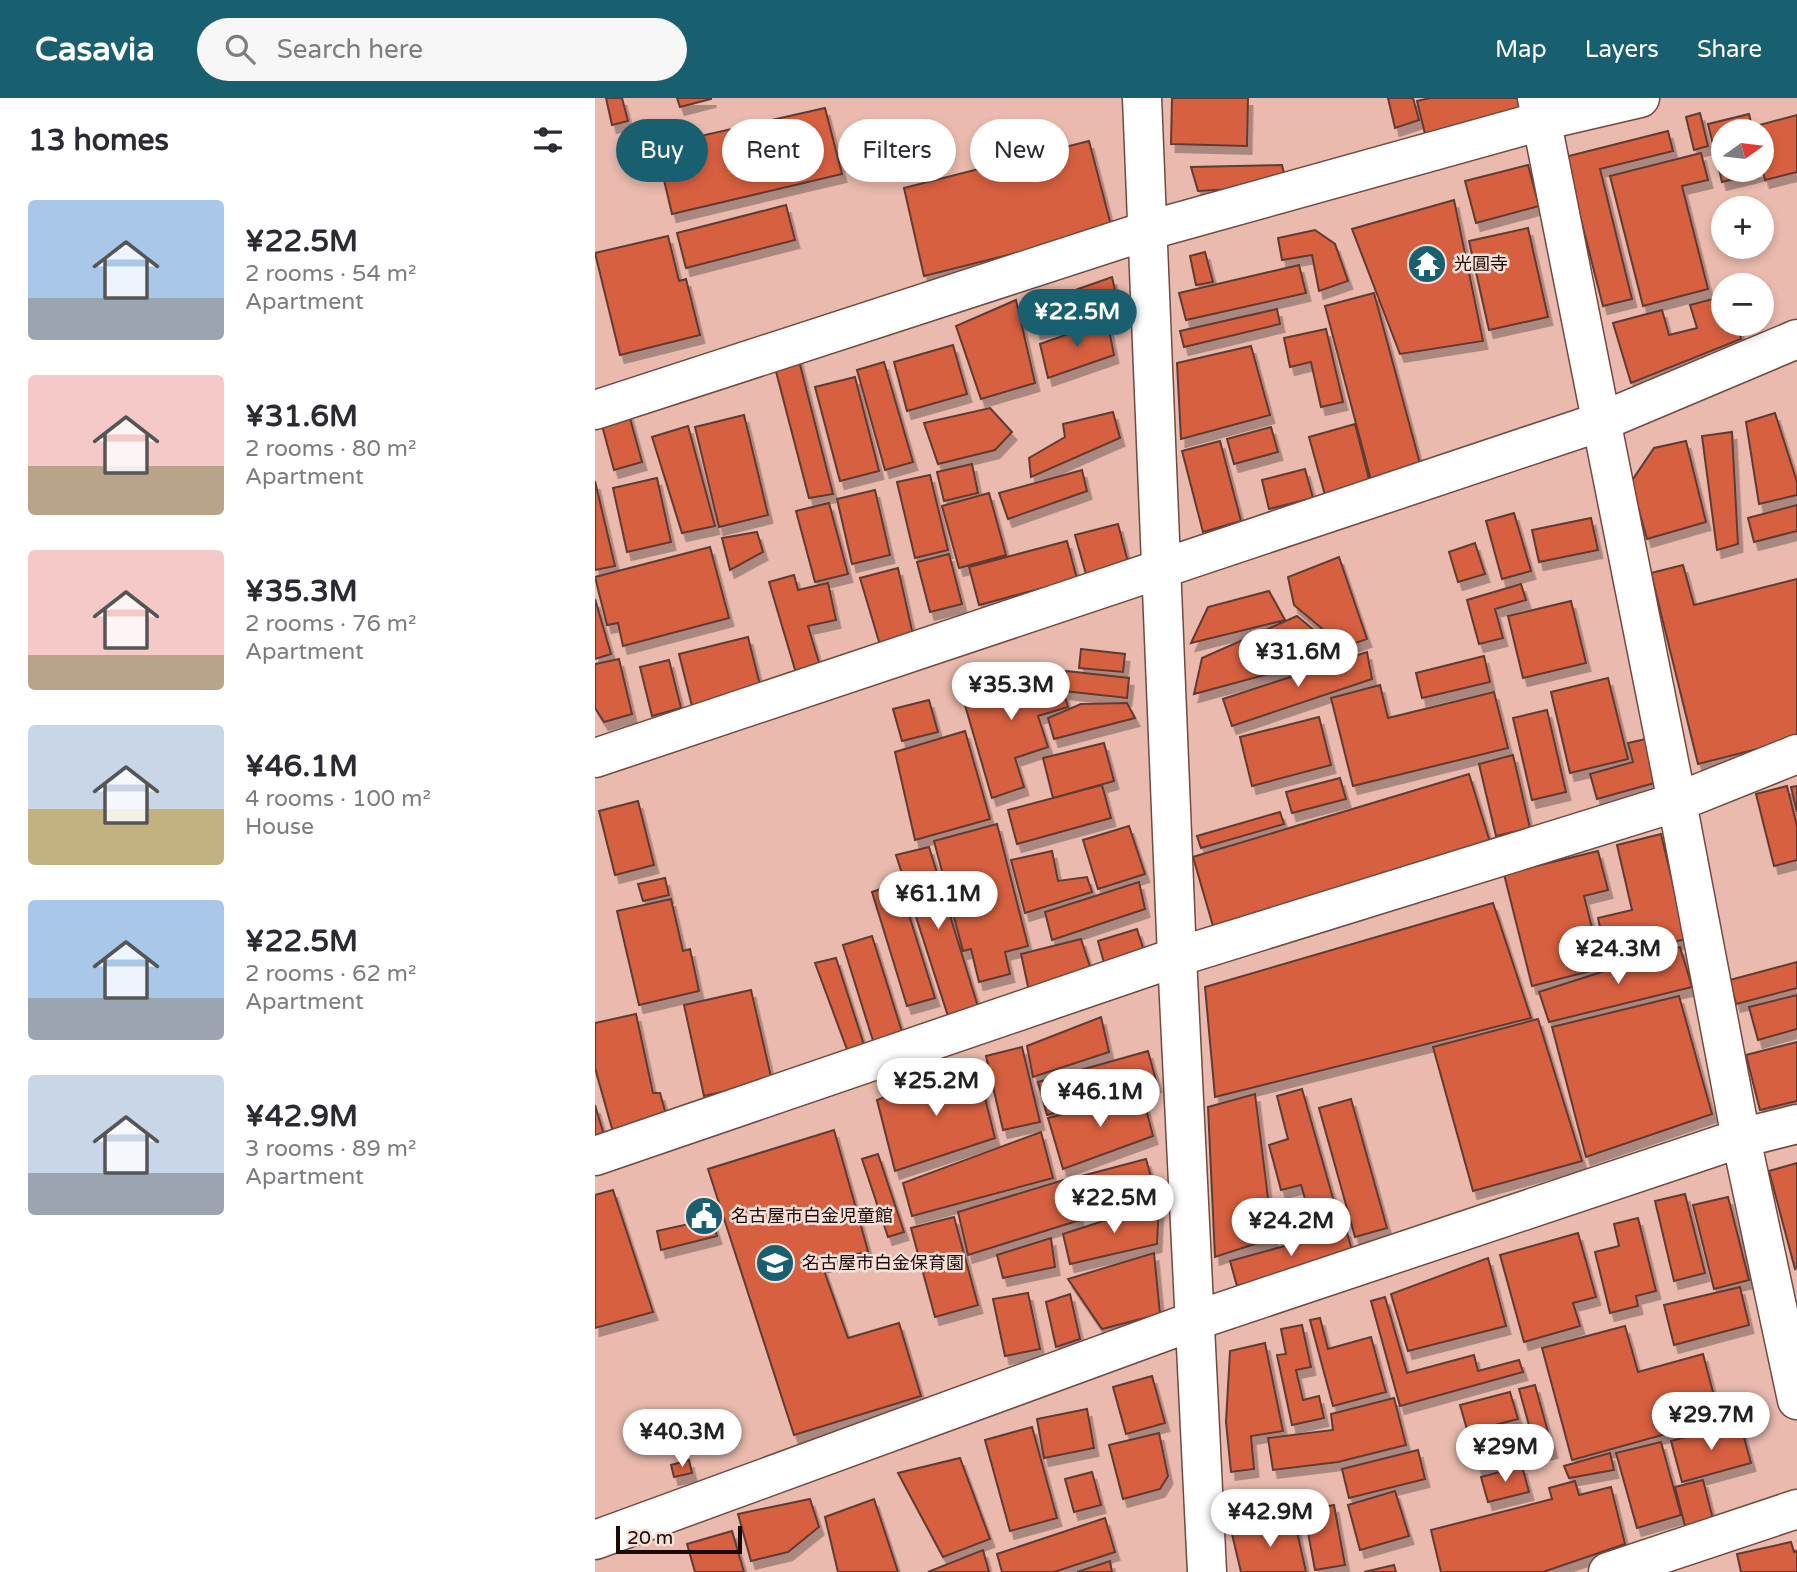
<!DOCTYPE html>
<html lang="en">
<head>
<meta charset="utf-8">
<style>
	:root { --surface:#fff; --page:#f7f7f7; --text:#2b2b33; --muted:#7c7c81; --accent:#186070 }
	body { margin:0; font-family:"Varela Round","Noto Sans JP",sans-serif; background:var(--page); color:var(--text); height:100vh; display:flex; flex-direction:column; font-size:26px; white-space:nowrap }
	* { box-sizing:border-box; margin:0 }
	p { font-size:23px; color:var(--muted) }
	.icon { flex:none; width:38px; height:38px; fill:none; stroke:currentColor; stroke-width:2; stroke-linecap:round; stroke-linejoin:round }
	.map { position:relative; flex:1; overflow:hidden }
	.drawer { display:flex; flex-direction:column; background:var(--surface); width:595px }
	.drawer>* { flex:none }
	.guide { position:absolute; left:21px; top:21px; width:665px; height:63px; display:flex; gap:14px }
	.needle { width:46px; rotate:76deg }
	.fabs { position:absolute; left:1116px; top:21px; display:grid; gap:14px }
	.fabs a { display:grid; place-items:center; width:63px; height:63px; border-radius:50%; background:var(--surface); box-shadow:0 4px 10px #0003; font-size:35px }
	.scale { position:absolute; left:21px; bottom:18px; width:126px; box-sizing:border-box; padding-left:7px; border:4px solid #190a06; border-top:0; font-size:19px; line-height:24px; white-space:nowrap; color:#190a06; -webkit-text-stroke:5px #f9e1da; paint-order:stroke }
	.price { position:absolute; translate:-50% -60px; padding:0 16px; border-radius:24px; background:#fff; color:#222; font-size:23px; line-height:46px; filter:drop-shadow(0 2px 4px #0008) }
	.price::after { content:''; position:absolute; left:50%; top:42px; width:21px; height:16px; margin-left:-10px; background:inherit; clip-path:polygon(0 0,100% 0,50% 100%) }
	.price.selected { background:var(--accent); color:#fff }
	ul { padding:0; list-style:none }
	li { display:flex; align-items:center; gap:21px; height:175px; padding:0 28px }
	li span { display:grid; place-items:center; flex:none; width:196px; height:140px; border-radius:7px; color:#555 }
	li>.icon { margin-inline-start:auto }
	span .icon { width:84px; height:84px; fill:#fffc; stroke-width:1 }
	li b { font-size:30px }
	h2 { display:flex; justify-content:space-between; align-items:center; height:84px; padding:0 28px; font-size:30px }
	.pill { padding:0 24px; border-radius:32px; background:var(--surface); box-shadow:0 4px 10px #0003; font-size:24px; line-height:63px }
	.pill.selected { background:var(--accent); color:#fff }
	header { display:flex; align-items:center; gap:42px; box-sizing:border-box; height:98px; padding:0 35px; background:var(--accent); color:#fff }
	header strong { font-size:33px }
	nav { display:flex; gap:38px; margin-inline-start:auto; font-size:24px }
	.search { width:490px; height:63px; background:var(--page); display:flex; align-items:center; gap:18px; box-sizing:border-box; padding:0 24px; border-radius:38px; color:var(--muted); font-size:26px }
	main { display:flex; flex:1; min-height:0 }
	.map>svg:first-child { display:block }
	.building { fill:#d76140; stroke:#613a30; stroke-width:2; filter:url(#shadow) }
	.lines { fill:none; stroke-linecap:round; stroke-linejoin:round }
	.minor-casing { stroke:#724a3f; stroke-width:41 }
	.minor { stroke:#fff; stroke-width:38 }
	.labels { text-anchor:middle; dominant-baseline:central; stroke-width:5; stroke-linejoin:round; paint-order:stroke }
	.poi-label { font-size:18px; fill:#190a06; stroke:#f9e1da; text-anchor:start }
</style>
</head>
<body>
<header>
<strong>Casavia</strong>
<div class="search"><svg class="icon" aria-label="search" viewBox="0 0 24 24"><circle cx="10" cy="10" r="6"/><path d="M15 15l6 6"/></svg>Search here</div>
<nav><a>Map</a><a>Layers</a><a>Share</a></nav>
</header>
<main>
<section class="drawer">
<h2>13 homes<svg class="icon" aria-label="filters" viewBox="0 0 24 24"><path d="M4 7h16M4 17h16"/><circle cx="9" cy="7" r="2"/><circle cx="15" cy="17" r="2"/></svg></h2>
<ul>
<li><span style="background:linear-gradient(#a9c7e8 70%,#9aa5b1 0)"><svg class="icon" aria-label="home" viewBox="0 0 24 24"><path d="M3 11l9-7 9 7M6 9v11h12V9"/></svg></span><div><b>¥22.5M</b><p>2 rooms · 54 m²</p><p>Apartment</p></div></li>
<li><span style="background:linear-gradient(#f6c9c9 65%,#b9a48a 0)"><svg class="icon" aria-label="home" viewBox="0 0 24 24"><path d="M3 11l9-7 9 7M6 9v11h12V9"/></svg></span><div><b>¥31.6M</b><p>2 rooms · 80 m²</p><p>Apartment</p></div></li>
<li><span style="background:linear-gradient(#f6c9c9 75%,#b9a48a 0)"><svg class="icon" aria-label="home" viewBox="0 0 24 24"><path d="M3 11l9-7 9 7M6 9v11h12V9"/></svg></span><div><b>¥35.3M</b><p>2 rooms · 76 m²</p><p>Apartment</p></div></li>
<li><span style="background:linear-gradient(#c9d6e8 60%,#c2b280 0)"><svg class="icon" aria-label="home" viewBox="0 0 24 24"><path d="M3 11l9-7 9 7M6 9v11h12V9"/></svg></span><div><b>¥46.1M</b><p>4 rooms · 100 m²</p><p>House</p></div></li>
<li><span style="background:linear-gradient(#a9c7e8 70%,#9aa5b1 0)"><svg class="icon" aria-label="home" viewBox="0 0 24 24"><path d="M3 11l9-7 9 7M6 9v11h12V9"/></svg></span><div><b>¥22.5M</b><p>2 rooms · 62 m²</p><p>Apartment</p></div></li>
<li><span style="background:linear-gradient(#c9d6e8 70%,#9aa5b1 0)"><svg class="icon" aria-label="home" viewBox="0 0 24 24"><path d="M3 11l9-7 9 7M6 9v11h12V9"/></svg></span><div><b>¥42.9M</b><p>3 rooms · 89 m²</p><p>Apartment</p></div></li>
</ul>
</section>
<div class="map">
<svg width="1202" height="1474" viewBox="0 0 1202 1474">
	<defs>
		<filter id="shadow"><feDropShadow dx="4.5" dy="8" stdDeviation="0" flood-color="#0004"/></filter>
	</defs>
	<rect width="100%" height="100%" fill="#e9baad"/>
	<path class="building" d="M 11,0 L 27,0 L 33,23 L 17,27 Z
		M 82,0 L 116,0 L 116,1 L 85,9 Z
		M 577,0 L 653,0 L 652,48 L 576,46 Z
		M 793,0 L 818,0 L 824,22 L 800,30 Z
		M 835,0 L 924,0 L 929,18 L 832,44 L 822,3 Z
		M 230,10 L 247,76 L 77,116 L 61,48 Z
		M 1105,15 L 1113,48 L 1099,52 L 1091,19 Z
		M 1154,16 L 1158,33 L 1129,33 L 1129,72 L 1167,72 L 1167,70 L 1168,74 L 1127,84 L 1113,26 Z
		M 1202,17 L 1202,74 L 1170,82 L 1167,70 L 1167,33 L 1158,33 L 1157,29 Z
		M 1073,33 L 1078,53 L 1005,71 L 1037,201 L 1008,208 L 970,59 Z
		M 494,43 L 517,131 L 329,178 L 309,90 Z
		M 1106,55 L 1113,82 L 1087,88 L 1113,191 L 1048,208 L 1015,78 Z
		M 687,67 L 692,88 L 603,93 L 596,69 Z
		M 933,67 L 944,108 L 881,125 L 870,83 Z
		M 859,102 L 888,243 L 805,256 L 757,131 Z
		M 191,107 L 200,142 L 91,170 L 82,135 Z
		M 933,130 L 953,219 L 894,232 L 874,143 Z
		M 720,132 L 740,146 L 753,183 L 724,193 L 717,157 L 687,162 L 683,140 Z
		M 73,138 L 84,183 L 91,181 L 105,237 L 25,257 L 0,155 Z
		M 610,154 L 618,184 L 601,187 L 595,158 Z
		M 704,167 L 711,195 L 591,222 L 584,195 Z
		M 517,179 L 525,214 L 441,233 L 435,208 Z
		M 779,195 L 827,373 L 777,386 L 730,208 Z
		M 1129,198 L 1129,226 L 1143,226 L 1146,241 L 1036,285 L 1018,225 L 1067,212 L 1074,237 L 1102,230 L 1095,207 Z
		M 421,202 L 440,285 L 386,301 L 361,228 Z
		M 682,211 L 685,226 L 589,249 L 585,233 Z
		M 512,222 L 519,257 L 453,280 L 445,246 Z
		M 731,231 L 748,304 L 726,309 L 716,264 L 695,269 L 689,240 Z
		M 358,247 L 372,296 L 312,313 L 299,264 Z
		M 656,248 L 675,317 L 586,341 L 582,265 Z
		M 202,255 L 238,396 L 214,400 L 178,262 Z
		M 289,264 L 318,364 L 290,372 L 262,272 Z
		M 260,279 L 284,373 L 245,383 L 220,289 Z
		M 395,310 L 417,334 L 400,352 L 343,366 L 329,325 Z
		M 33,313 L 47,364 L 19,372 L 5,320 Z
		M 518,314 L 525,340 L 436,379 L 434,360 L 470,339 L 468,326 Z
		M 1180,315 L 1202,384 L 1202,397 L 1164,406 L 1151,324 Z
		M 149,317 L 173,417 L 124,429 L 100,329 Z
		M 760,326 L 775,385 L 730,397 L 714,339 Z
		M 93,328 L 120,428 L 87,435 L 57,339 Z
		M 676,329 L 683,354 L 639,366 L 632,341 Z
		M 1137,334 L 1143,446 L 1122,452 L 1107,338 Z
		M 625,343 L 646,423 L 608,434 L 587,353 Z
		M 1091,343 L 1111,424 L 1052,441 L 1036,384 L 1059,350 Z
		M 377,366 L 383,395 L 349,403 L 342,374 Z
		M 710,371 L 718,400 L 674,411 L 667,382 Z
		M 487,372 L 492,393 L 413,421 L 404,395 Z
		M 335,377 L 353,452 L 320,460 L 302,384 Z
		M 62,380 L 76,444 L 32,454 L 18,390 Z
		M 0,383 L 20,468 L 0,472 Z
		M 280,392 L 295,457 L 257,466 L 242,401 Z
		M 394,395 L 411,457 L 364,470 L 347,408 Z
		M 234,405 L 253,476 L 220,484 L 201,413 Z
		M 1202,407 L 1202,433 L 1159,444 L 1153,420 Z
		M 919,415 L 936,473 L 907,481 L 891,423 Z
		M 996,420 L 1003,452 L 944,464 L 937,432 Z
		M 523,426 L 533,464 L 491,476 L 480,437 Z
		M 162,434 L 168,454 L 135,472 L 127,440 Z
		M 472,443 L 482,481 L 384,507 L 374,469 Z
		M 880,445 L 890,476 L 863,484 L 854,454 Z
		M 115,449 L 134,520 L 28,548 L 23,525 L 12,527 L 0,479 Z
		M 354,456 L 367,506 L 335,514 L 322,464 Z
		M 744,459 L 772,541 L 749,549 L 699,507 L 693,479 Z
		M 1088,467 L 1099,507 L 1202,481 L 1202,641 L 1103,666 L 1056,475 Z
		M 303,470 L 318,537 L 285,547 L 265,480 Z
		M 199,477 L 203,492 L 233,485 L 241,522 L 213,528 L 225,568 L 201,575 L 174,484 Z
		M 926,486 L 931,502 L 900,511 L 908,540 L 884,546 L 872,502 Z
		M 674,493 L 690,522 L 596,545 L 613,509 Z
		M 0,501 L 16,556 L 0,561 Z
		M 976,503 L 991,565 L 928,580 L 913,518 Z
		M 702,518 L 737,547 L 736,559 L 599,596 L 607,560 Z
		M 153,539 L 166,591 L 97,608 L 84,556 Z
		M 486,551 L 530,556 L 528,574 L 484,570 Z
		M 772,554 L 777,581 L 637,628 L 628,601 Z
		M 889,558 L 895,584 L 827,600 L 821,575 Z
		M 24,561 L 37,616 L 9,624 L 0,610 L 0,566 Z
		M 74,562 L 86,610 L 57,618 L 45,569 Z
		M 461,569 L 473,609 L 443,618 L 453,649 L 420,660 L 429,689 L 397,700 L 365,590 Z
		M 471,573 L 534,580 L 532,600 L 469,593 Z
		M 1013,580 L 1033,661 L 975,675 L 956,594 Z
		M 785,587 L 793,620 L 899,594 L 913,650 L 758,688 L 736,600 Z
		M 334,602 L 343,634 L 307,643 L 298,611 Z
		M 532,605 L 540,620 L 459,641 L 453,620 L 486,606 Z
		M 952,612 L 971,694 L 937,702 L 918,620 Z
		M 724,619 L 736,667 L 657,688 L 645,639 Z
		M 370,633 L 395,721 L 320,742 L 300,654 Z
		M 1051,641 L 1063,684 L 1002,701 L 995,676 L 1038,664 L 1033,645 Z
		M 509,645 L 519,683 L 458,700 L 448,660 Z
		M 918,657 L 935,730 L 901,738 L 884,666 Z
		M 874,676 L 895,744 L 618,828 L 598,759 Z
		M 745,680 L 751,701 L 697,715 L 691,694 Z
		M 507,687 L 516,720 L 422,746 L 413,712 Z
		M 1192,688 L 1202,728 L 1202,762 L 1179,768 L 1161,696 Z
		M 1202,688 L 1202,714 L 1196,689 Z
		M 43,703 L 59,767 L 20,777 L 4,713 Z
		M 685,714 L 689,726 L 606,750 L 602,738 Z
		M 402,726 L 433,848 L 410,854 L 415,876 L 384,884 L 376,851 L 368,853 L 339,743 Z
		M 534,728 L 550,776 L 503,791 L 488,742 Z
		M 1066,736 L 1091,841 L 1012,860 L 1003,820 L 1037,812 L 1022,747 Z
		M 334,749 L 384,912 L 353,918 L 301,757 Z
		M 457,753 L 463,783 L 492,779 L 497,794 L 430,815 L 416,762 Z
		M 1003,753 L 1013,792 L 989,798 L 1007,870 L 937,888 L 909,776 Z
		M 70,780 L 74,797 L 48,803 L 43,786 Z
		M 544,784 L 550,811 L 457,842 L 450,814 Z
		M 304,785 L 340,900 L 312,908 L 277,794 Z
		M 76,801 L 88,853 L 95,851 L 104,893 L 44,907 L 22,813 Z
		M 898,805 L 936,920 L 620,999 L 610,889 Z
		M 542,831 L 549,853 L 509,865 L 503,843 Z
		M 277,838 L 309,940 L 280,949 L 248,847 Z
		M 486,841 L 498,878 L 434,893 L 426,856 Z
		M 1085,849 L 1097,889 L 954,924 L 944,894 Z
		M 241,860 L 270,950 L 253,954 L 220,865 Z
		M 1202,864 L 1202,890 L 1141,906 L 1135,882 Z
		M 156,892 L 177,983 L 109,998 L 89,907 Z
		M 1202,897 L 1202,931 L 1163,942 L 1154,909 Z
		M 1084,898 L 1117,1016 L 991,1059 L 957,929 Z
		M 41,916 L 58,995 L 65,995 L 72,1020 L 18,1034 L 0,970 L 0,925 Z
		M 506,919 L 514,954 L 438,979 L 432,948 Z
		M 943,921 L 987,1063 L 878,1093 L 838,949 Z
		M 1202,944 L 1202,1003 L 1165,1012 L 1151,957 Z
		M 427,949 L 445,1024 L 408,1032 L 391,958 Z
		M 553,953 L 562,986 L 452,1017 L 443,984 Z
		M 381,964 L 400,1040 L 300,1073 L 282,1002 Z
		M 707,991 L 745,1125 L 719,1132 L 706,1087 L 686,1092 L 674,1047 L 693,1041 L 682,998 Z
		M 547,995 L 558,1038 L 468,1071 L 453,1020 Z
		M 660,996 L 678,1140 L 620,1159 L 613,1009 Z
		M 756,1001 L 792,1130 L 760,1139 L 724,1010 Z
		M 0,1007 L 9,1037 L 0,1040 Z
		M 239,1032 L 273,1153 L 227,1167 L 253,1240 L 304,1225 L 326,1298 L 199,1337 L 113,1071 Z
		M 446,1034 L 458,1080 L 317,1118 L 308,1085 Z
		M 283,1056 L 309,1134 L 293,1139 L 267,1061 Z
		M 551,1061 L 559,1090 L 507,1116 L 490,1102 L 483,1079 Z
		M 1202,1065 L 1202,1170 L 1200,1171 L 1174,1073 Z
		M 472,1081 L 485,1122 L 373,1157 L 363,1114 Z
		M 18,1092 L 58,1214 L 0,1230 L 0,1097 Z
		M 1090,1096 L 1110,1175 L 1079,1183 L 1060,1103 Z
		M 1133,1099 L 1154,1182 L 1119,1191 L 1098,1107 Z
		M 564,1105 L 562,1146 L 475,1166 L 468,1136 Z
		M 359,1119 L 383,1207 L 340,1219 L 316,1130 Z
		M 1043,1120 L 1061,1193 L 1041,1198 L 1043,1208 L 1015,1215 L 1000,1154 L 1024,1148 L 1019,1126 Z
		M 117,1121 L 122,1138 L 66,1152 L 62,1133 Z
		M 751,1131 L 758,1156 L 642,1188 L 635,1163 Z
		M 983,1135 L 1001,1199 L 978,1205 L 985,1228 L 929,1244 L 905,1157 Z
		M 456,1140 L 460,1169 L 408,1180 L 402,1157 Z
		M 559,1155 L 565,1216 L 507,1231 L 473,1181 Z
		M 893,1160 L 911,1228 L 813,1253 L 796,1196 Z
		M 1145,1189 L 1154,1227 L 1079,1247 L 1069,1207 Z
		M 433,1195 L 445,1251 L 410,1258 L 398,1201 Z
		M 475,1196 L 485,1241 L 461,1249 L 451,1204 Z
		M 790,1199 L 812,1275 L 879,1257 L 883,1273 L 924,1262 L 928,1274 L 805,1308 L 776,1203 Z
		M 725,1220 L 733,1251 L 776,1239 L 791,1294 L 738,1308 L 715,1222 Z
		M 707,1227 L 716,1269 L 701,1272 L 708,1302 L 724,1298 L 729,1320 L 697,1327 L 682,1257 L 691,1256 L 686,1231 Z
		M 1030,1228 L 1043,1274 L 1108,1256 L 1125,1321 L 977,1362 L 947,1250 Z
		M 670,1245 L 688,1333 L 656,1338 L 659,1371 L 636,1374 L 631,1324 L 635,1253 Z
		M 557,1278 L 570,1325 L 531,1336 L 518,1289 Z
		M 940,1287 L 958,1352 L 942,1356 L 924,1291 Z
		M 915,1294 L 923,1321 L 900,1327 L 910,1362 L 883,1370 L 865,1307 Z
		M 799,1300 L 811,1347 L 743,1364 L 678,1372 L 673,1340 L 738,1332 L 736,1316 Z
		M 492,1311 L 499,1350 L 449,1360 L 442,1321 Z
		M 1145,1325 L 1156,1365 L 1087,1384 L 1076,1343 Z
		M 437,1329 L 462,1420 L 415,1433 L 390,1342 Z
		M 564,1335 L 573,1378 L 565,1391 L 528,1401 L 514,1347 Z
		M 1066,1344 L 1086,1417 L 1042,1430 L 1021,1355 Z
		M 823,1352 L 830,1381 L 754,1400 L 747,1371 Z
		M 1015,1355 L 1019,1372 L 974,1380 L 969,1368 Z
		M 365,1360 L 395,1441 L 348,1459 L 303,1375 Z
		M 94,1362 L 97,1375 L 79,1379 L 76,1367 Z
		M 927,1368 L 934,1394 L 893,1404 L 886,1379 Z
		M 497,1374 L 506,1407 L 479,1414 L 470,1381 Z
		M 1108,1382 L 1119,1425 L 1091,1432 L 1080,1389 Z
		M 980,1383 L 984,1397 L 1016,1389 L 1030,1446 L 948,1474 L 846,1474 L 836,1432 L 957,1401 L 954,1390 Z
		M 800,1393 L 814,1438 L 765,1452 L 753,1407 Z
		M 215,1401 L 224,1429 L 193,1454 L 156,1463 L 143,1416 Z
		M 279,1401 L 303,1474 L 243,1474 L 230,1419 Z
		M 739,1407 L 750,1467 L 720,1472 L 709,1413 Z
		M 510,1420 L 520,1454 L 459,1474 L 407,1474 L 402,1456 Z
		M 699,1420 L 711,1474 L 646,1474 L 637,1436 Z
		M 137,1433 L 149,1474 L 100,1474 L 92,1446 Z
		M 1196,1444 L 1199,1454 L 1202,1453 L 1202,1474 L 1146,1474 L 1142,1456 Z
		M 388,1452 L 394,1474 L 333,1474 Z
		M 515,1463 L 517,1474 L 482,1474 Z
		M 799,1467 L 801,1474 L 769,1474 Z"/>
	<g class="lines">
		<g class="minor-casing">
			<path id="minor" d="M 547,0 L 582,859 L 612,1474
				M 942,0 L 1082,704 L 1146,1040 L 1202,1302
				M 0,312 L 551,133 L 946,23 L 1045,0
				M 0,660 L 1005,324 L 1202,241
				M 0,1058 L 582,859 L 1082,704 L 1202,656
				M 0,1442 L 599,1223 L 1146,1040 L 1202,1026
				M 1013,1474 L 1202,1411"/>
		</g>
		<use href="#minor" class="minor"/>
	</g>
	<defs>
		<g id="temple-disc" transform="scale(2.0125)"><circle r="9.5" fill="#186070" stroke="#f9e1da"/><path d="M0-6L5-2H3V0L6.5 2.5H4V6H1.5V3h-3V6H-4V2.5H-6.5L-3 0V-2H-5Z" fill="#fff"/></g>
		<g id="civic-disc" transform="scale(2.0125)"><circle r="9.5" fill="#186070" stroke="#f9e1da"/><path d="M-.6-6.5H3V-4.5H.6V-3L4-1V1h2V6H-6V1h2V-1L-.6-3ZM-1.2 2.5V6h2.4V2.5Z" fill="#fff"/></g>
		<g id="school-disc" transform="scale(2.0125)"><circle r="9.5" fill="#186070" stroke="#f9e1da"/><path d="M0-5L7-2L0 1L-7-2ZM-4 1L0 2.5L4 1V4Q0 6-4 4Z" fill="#fff"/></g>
	</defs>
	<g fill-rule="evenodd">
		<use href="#temple-disc" x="832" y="166"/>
		<use href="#civic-disc" x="109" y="1118"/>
		<use href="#school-disc" x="180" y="1165"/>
	</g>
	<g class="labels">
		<g class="poi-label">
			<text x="859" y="166">光圓寺</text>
			<text x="136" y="1118">名古屋市白金児童館</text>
			<text x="207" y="1165">名古屋市白金保育園</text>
		</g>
	</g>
</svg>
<div class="fabs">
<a><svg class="needle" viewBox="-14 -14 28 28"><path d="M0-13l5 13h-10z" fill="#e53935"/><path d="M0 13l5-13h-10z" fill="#7c7c81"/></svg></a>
<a>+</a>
<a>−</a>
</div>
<div class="scale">20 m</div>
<b class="price selected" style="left:482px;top:251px">¥22.5M</b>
<b class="price" style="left:703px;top:591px">¥31.6M</b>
<b class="price" style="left:416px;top:624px">¥35.3M</b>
<b class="price" style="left:343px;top:833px">¥61.1M</b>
<b class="price" style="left:1023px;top:888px">¥24.3M</b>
<b class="price" style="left:341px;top:1020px">¥25.2M</b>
<b class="price" style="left:505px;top:1031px">¥46.1M</b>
<b class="price" style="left:519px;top:1137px">¥22.5M</b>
<b class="price" style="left:696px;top:1160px">¥24.2M</b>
<b class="price" style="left:1116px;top:1354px">¥29.7M</b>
<b class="price" style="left:87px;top:1371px">¥40.3M</b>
<b class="price" style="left:910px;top:1386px">¥29M</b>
<b class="price" style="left:675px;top:1451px">¥42.9M</b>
<div class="guide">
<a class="pill selected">Buy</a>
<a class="pill">Rent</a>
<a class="pill">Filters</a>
<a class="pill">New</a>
</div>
</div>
</main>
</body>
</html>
